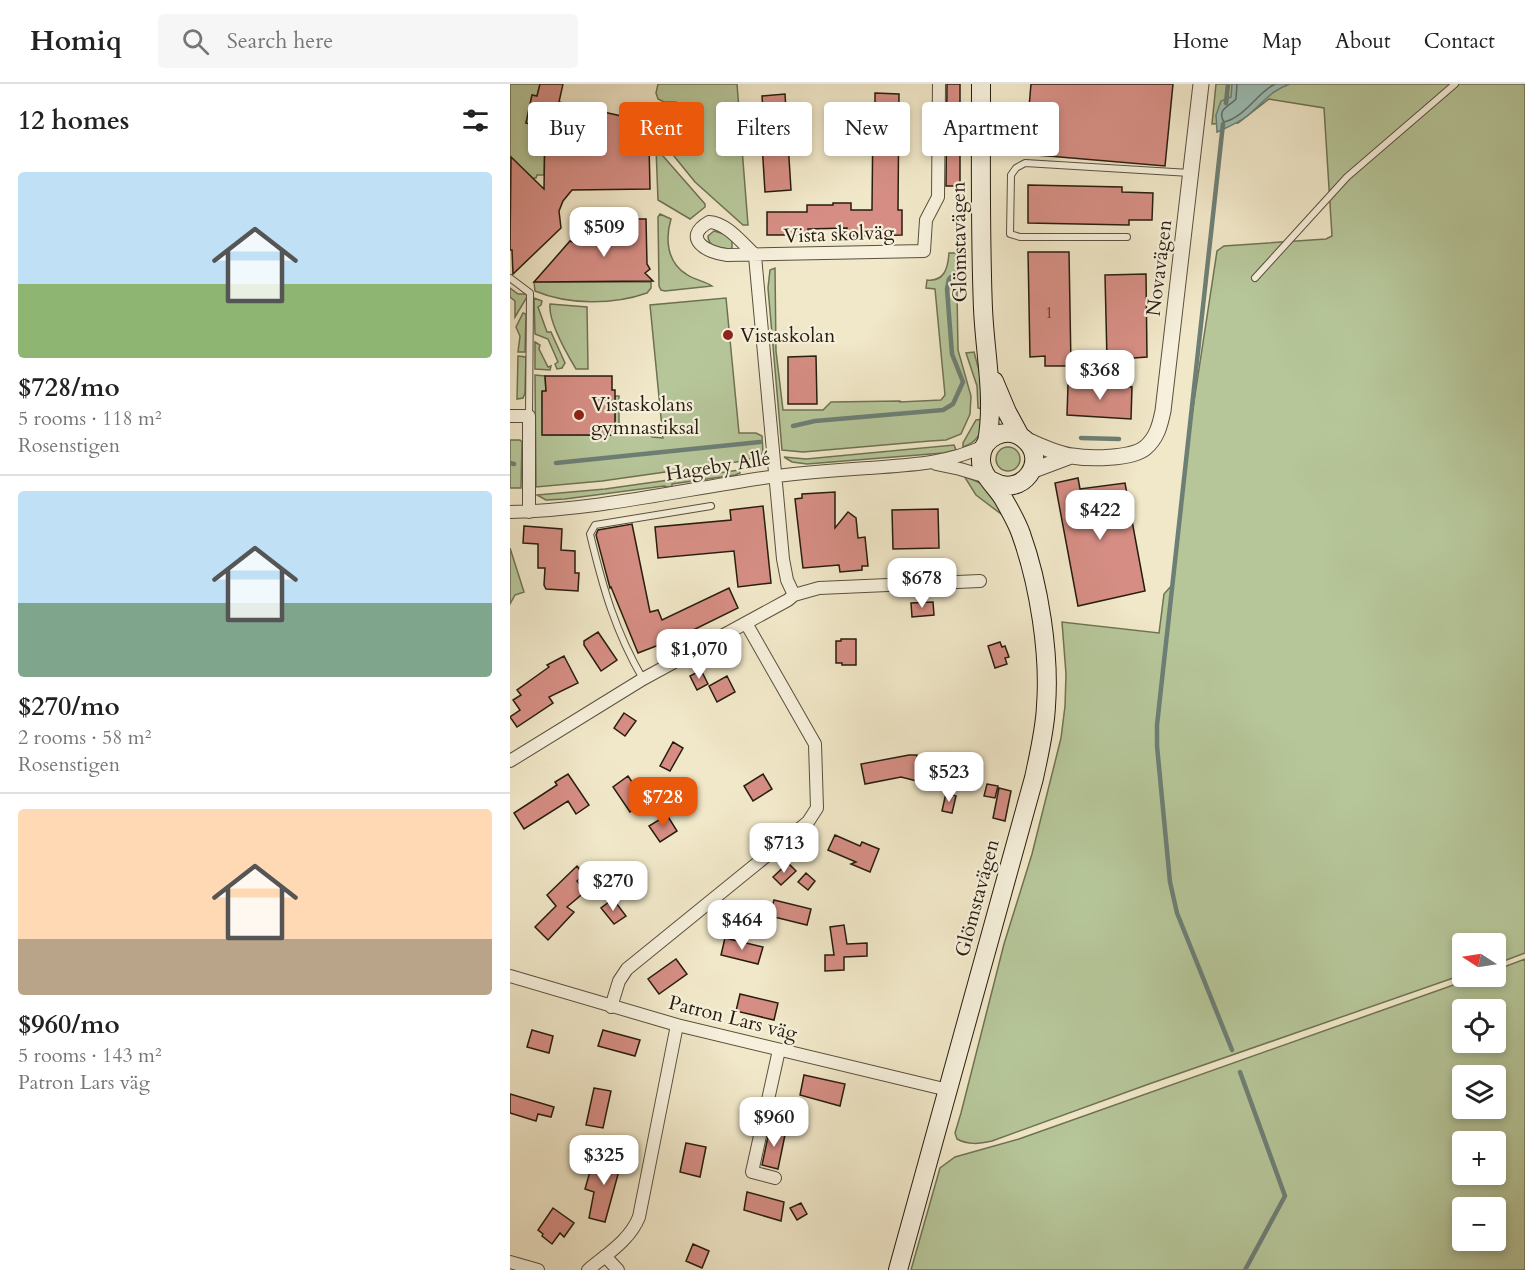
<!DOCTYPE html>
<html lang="en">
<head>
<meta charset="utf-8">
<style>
	:root { --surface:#fff; --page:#f6f6f6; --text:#222; --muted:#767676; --line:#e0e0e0; --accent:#ea580c }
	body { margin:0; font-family:Cardo,serif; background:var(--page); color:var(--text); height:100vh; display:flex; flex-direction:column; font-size:22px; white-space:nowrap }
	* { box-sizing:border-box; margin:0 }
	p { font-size:20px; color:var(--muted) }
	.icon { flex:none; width:33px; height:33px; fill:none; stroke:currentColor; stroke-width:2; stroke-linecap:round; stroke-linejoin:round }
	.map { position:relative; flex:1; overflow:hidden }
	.drawer { display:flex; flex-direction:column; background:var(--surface); width:510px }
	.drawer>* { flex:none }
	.hud { position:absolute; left:18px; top:18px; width:570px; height:54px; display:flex; gap:12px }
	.needle { width:39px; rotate:282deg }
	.tools { position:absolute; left:942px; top:849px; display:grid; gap:12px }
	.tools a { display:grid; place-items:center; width:54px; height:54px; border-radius:6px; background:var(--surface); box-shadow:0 3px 9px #0003; font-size:30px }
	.price { position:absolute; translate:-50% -51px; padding:0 14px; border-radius:12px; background:#fff; color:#222; font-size:20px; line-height:39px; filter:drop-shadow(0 2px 3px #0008) }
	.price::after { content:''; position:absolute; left:50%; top:36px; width:18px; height:14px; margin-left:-9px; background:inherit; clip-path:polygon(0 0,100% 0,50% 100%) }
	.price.current { background:var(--accent); color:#fff }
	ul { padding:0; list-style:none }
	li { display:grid; align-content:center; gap:12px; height:318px; padding:0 18px }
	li+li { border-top:2px solid var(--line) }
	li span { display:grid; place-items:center; height:186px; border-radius:6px; color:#555 }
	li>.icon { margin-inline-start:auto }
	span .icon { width:108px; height:108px; fill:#fffc; stroke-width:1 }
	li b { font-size:26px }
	h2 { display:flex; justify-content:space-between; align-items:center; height:72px; padding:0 18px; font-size:26px }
	.tag { padding:0 21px; border-radius:6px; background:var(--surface); box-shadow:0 3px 9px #0003; font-size:21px; line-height:54px }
	.tag.current { background:var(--accent); color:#fff }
	header { display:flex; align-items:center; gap:36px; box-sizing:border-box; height:84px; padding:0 30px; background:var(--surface); border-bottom:2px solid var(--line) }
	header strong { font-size:28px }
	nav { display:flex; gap:33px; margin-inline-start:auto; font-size:21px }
	.search { width:420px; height:54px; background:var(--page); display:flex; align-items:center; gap:15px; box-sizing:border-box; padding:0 21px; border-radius:6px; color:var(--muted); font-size:22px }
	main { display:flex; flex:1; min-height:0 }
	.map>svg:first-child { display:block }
	.green { fill:#b6c699; stroke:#6e7254; stroke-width:1.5; fill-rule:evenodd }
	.water { fill:#9bc0b9; stroke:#6d7f75; stroke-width:1.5 }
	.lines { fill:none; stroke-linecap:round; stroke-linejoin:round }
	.shore { stroke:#616e64; stroke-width:1.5 }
	.stream { stroke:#6d7f75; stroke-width:4.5 }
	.building { fill:#d68e84; stroke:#271d0f; stroke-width:1.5 }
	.service-casing { stroke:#5a503e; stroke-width:8 }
	.minor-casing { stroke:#5a503e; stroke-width:14 }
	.tertiary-casing { stroke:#5a503e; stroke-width:17 }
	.secondary-casing { stroke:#271d0f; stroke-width:20 }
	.service { stroke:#f6f0dc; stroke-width:6 }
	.minor { stroke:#f6f0dc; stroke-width:12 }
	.tertiary { stroke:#f6f0dc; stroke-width:15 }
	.secondary { stroke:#f6f0dc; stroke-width:18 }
	.poi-dot { fill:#8f2418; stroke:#f6f0dc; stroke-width:2 }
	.labels { text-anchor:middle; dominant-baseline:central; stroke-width:4.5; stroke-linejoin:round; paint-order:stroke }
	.number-label { font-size:16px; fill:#53392c }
	.street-label { font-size:20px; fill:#271d0f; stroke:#f6f0dc }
	.poi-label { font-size:20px; fill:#271d0f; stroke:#f6f0dc; text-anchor:start }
</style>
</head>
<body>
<header>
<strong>Homiq</strong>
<div class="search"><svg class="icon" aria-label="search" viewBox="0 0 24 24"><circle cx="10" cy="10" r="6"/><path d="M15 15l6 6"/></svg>Search here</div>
<nav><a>Home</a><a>Map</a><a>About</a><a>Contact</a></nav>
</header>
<main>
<section class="drawer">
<h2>12 homes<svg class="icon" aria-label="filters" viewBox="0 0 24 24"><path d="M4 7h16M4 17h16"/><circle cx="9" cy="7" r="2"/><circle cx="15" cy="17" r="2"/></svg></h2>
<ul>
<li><span style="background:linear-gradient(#bfe0f5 60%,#8fb573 0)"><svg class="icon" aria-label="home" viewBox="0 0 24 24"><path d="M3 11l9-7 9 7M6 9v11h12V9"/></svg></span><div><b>$728/mo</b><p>5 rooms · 118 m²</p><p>Rosenstigen</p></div></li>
<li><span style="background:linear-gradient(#bfe0f5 60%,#7fa58c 0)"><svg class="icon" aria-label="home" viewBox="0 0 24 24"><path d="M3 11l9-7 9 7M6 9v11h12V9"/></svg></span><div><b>$270/mo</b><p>2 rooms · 58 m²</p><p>Rosenstigen</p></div></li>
<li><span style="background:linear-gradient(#ffd9b3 70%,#b9a48a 0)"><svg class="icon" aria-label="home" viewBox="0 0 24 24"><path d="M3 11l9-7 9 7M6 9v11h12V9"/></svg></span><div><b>$960/mo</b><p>5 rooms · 143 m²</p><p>Patron Lars väg</p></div></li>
</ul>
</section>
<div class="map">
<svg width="1015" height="1186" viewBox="0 0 1015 1186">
	<rect width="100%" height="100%" fill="#f1e8c9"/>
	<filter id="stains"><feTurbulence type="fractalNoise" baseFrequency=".00333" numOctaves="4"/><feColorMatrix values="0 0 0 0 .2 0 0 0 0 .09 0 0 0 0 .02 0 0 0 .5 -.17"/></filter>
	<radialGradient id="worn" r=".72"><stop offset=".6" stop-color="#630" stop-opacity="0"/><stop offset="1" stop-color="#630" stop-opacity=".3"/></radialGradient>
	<path class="green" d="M 0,0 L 30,0 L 27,12 L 22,12 L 16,39 L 35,44 L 34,91 L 27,91 L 26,94 L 19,94 L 2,74 L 2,105 L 0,104 Z
		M 148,0 L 227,0 L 238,141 L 233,141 L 185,98 L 151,56 L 148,50 L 153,39 L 167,34 L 166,18 L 154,18 L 148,15 L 146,9 Z
		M 706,0 L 1015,0 L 1015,869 L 986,880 L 986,860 L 952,860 L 952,891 L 639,1000 L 482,1057 C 469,1060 458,1061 447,1055 L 445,1049 L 451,1029 L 494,860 L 522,770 L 551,654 L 555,622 L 556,590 L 552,538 L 649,549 L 654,510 L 663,500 L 678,357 L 707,167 L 714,162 L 816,155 L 822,152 L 814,24 L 759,15 L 728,39 L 702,40 Z
		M 146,64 L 195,120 L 195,123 L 180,135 L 148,116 Z
		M 150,130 L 161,135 C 155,155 157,178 176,190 C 184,196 195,197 202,202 L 155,207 L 151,206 L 149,202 L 148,133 Z
		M 204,147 L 214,150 L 222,157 L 222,164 L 220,165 C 210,164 198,163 198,152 Z
		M 439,169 L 451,169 L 452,172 L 447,207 L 448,266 L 461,312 L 460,330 L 451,350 L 436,356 L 420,357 L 293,368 L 272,366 L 258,204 L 260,186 L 265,184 L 266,267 L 273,326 L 313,326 L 321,318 L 390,317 L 390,318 L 431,316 L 435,311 L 425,205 L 416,204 L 417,196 C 435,198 438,183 439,169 Z
		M 24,198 L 141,198 L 141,204 L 137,209 C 103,221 58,221 25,207 Z
		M 0,204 L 8,210 L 16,210 L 17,213 L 5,233 L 5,217 L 0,213 Z
		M 24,214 L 32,217 L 31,221 L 28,223 L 37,248 L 41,248 L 55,279 L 52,284 L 47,285 L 45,280 L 48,278 L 38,255 L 25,250 Z
		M 216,214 L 229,349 L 246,349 L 252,352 L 253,368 L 249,372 L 233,377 L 92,397 L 26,403 L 25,291 L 35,292 L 36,307 L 32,308 L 33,351 L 105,351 L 105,312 L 109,312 L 109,339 L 122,346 L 137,348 L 142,353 L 153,354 L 140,221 Z
		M 40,220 L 77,223 L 78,285 L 66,285 C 57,270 38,237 40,220 Z
		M 13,229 L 16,230 L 15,268 L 8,268 L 10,252 L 6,243 Z
		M 25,258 L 30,261 L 29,265 L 38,283 L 41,282 L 40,286 L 25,285 Z
		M 464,268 L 473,301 L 474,326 L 468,324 L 467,302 L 456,269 Z
		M 8,272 L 16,273 L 15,309 L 13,314 L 7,315 Z
		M 474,335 C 471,349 468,358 453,363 L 453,359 L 466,336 Z
		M 0,356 L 10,356 L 12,358 L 11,404 L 0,404 Z
		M 444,361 L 446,366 L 433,369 L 297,380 L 282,378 L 274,373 L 296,375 Z
		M486 375a12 12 0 1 1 24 0a12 12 0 1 1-24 0Z
		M 229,386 L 230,389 L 225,391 L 162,400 L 162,404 L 154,402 L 55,415 L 36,416 L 27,411 L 95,405 Z
		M 454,392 L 475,401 L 495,433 L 466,411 Z
		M 0,464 L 14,508 L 5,511 L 0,520 Z
		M 1015,875 L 1015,1186 L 401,1186 L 430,1084 L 445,1073 L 509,1055 L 966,893 L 986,892 L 986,886 ZM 952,926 L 986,926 L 986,958 L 952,958 ZM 952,992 L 986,992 L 986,1024 L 952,1024 ZM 952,1058 L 986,1058 L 986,1090 L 952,1090 ZM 952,1124 L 986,1124 L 986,1156 L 952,1156 Z"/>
	<path class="water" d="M 722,0 L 780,0 C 761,6 752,20 737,32 C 728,39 718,43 707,48 L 706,31 L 711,17 L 721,13 Z"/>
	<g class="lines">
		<path class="shore" d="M 727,0 L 726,15 C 720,22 706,25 714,38 C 735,33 747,9 765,0"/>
		<path class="stream" d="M 716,19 L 718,0
			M 713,40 L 647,641 L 647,662 L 660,798 L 667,829 L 722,966
			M 283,342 L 305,337 L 433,326 L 443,320 L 453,298 L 442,270 L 437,205 L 439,195 L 445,189
			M 571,354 L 609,355
			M 0,379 L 4,380
			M 46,379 L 250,358
			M 730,988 L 775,1112 L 735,1186"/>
	</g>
	<path class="building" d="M 30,0 L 53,0 L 49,18 L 116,33 L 117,28 L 133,32 L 127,56 L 131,56 L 131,60 L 139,60 L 140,105 L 62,106 L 53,117 L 49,127 L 51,144 L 3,190 L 2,166 L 0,166 L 1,73 L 34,105 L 35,44 L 16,39 L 22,11 L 27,12 Z
		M 437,0 L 450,0 L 450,102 L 436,102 Z
		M 521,0 L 663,0 L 655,82 L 515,70 Z
		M 365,9 L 389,10 L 388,126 L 392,126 L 392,151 L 337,152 L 337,144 L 298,145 L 298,151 L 257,151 L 257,128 L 297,128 L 297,121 L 323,121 L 323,119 L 341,119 L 341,126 L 362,126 L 363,26 L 365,26 Z
		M 275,10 L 281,106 L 255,108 L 250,27 L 253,27 L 252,12 Z
		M 518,101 L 612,103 L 612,108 L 643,109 L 642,136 L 619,136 L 619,141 L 518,139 Z
		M 114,135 L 136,135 L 137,180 L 140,185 L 135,189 L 143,197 L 24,198 L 60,157 L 71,161 L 88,160 L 100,152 L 107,137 L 114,137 Z
		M 518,168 L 559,168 L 561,282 L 535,282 L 535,272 L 520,273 Z
		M 636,190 L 637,273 L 597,276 L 595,191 Z
		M 306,272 L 307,320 L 278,320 L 278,273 Z
		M 35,292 L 102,292 L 102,306 L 105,306 L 105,351 L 32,351 L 32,307 L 36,307 Z
		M 597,300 L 622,303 L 621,335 L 557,331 L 558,301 L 597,301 Z
		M 568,394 L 570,405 L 615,399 L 635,507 L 568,522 L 545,399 Z
		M 325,408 L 325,444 L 338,428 L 346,434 L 348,454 L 355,453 L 358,482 L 352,482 L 352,486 L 330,488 L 329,481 L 293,484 L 285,415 L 292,414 L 292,410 Z
		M 253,422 L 261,499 L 228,503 L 224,467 L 148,474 L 145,443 L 221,436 L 220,426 Z
		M 428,425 L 429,464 L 383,465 L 382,426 Z
		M 122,440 L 140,528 L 148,526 L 152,536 L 219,504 L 228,524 L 167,554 L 128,569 L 101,503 L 100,504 L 86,451 L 88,446 Z
		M 14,442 L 52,445 L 51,466 L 65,467 L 65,489 L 69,489 L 68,507 L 36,505 L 34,501 L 35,484 L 28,484 L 28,460 L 13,459 Z
		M 423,518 L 424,531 L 402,533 L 401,519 Z
		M 88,548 L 107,576 L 91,587 L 74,561 L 74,557 Z
		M 331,555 L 346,555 L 346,581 L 332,581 L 332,579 L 326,579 L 326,557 L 331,557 Z
		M 490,558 L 492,563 L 495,562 L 499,573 L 495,574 L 497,580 L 485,584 L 478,562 Z
		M 54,572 L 68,599 L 39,613 L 43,619 L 7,643 L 0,633 L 10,626 L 3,616 L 11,611 L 7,606 L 39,583 L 37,581 Z
		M 191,586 L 198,600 L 187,606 L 180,592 Z
		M 217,592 L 225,608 L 207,618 L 199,602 Z
		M 114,629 L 126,637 L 115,652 L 104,644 Z
		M 163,658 L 173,664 L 160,687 L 150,682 Z
		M 399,671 L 407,671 L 407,687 L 414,690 L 411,698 L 391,693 L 355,700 L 351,680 Z
		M 58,690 L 79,721 L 66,730 L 58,717 L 14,745 L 4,729 L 47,701 L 45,698 Z
		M 253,690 L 262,705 L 243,717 L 234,702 Z
		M 118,692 L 124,701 L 129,698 L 140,715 L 120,728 L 103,703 Z
		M 477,700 L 488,702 L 485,714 L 474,712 Z
		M 489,704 L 501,707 L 495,737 L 483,734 Z
		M 436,709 L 446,712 L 442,729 L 432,727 Z
		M 157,731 L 167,747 L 150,758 L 139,742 Z
		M 325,751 L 350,762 L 352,758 L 369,765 L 360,788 L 341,780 L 346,778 L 318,766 Z
		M 278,779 L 286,787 L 271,801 L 263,793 Z
		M 67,782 L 74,791 L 67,797 L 76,807 L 57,823 L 64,828 L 38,856 L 25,843 L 46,822 L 37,811 Z
		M 296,789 L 305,797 L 298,806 L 288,798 Z
		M 103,815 L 116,832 L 104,840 L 91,824 Z
		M 264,816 L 301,825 L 297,841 L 260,832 Z
		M 334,841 L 337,860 L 357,859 L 357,872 L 334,873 L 334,886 L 315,887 L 315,871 L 324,871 L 320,843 Z
		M 215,854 L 253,863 L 248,880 L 211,871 Z
		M 166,875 L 177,890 L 149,910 L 138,895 Z
		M 230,910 L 268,919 L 264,936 L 226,927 Z
		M 22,946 L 43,952 L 39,969 L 17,963 Z
		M 93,946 L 130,956 L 125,972 L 88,962 Z
		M 294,991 L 335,1000 L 330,1022 L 290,1011 Z
		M 84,1004 L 101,1007 L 93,1044 L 76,1041 Z
		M 0,1010 L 44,1023 L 41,1033 L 28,1030 L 26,1037 L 0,1029 Z
		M 260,1043 L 276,1046 L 268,1085 L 252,1081 Z
		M 176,1059 L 196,1063 L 190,1093 L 170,1088 Z
		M 99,1068 L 117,1074 L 113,1084 L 110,1083 L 95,1138 L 79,1134 L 84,1108 L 75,1105 L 81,1084 L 92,1087 Z
		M 237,1108 L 274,1118 L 271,1137 L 234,1126 Z
		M 291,1119 L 297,1130 L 287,1136 L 280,1124 Z
		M 43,1124 L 64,1139 L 54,1153 L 50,1149 L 42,1160 L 32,1152 L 33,1150 L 28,1146 Z
		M 183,1160 L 199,1167 L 192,1184 L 176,1177 Z"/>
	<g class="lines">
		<g class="service-casing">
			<path id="service" d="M 617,153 L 510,153 L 500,150 L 501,91 L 506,84 L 515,79 L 680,89
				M 0,194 L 20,209 L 19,332
				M 745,194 L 837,93 L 945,0
				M 133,595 C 105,547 93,504 80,450 L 85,441 L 201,422"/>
		</g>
		<g class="minor-casing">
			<path id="minor" d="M 245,171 C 232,159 217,139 199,138 C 171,154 197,169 217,171 L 414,167 L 416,136 L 428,113 L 429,0
				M 245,172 L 273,475 L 277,496 L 284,511
				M 0,332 L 19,332 L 19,428
				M 426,380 L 450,385 L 477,393
				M 0,428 C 90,426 178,404 267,392 C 298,388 328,386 358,384 C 399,381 437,380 474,362
				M 0,677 L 133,595 L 278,516 L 284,511 L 309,504 L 470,497
				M 0,892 L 167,941 L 438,1006
				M 101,923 L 109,897 L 117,885 L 298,738 L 307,724 L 305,660 L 236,539
				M 265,1094 L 242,1088 L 269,966
				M 95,1172 L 108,1186
				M 0,1178 L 28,1186
				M 78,1186 C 97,1170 120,1156 129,1133 L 167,941"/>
		</g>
		<g class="tertiary-casing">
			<path id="tertiary" d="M 514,355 C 529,361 546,370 562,372 C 580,375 621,375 635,364 C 647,354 650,341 653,327 L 691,0
				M 521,387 L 561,372"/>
		</g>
		<g class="secondary-casing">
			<path id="secondary" d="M 471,0 C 471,75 470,150 473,225 C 475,270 485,314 477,358
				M 484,297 L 497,328 L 510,352
				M 388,1186 L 524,694 C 529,670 535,646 536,622 C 540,570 529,500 511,450 C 507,438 499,425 493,414 C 485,401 470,390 471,375 C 471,353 497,341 514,355 C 540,376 512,415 482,397"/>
		</g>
		<use href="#service" class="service"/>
		<use href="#minor" class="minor"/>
		<use href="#tertiary" class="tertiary"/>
		<use href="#secondary" class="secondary"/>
	</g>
	<g class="poi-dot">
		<circle cx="218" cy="251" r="6"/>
		<circle cx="69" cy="331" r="6"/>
	</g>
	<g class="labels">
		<g class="number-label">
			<text x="539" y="229">1</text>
		</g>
		<g class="street-label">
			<text transform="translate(329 150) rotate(-2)">Vista skolväg</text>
			<text transform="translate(449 158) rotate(-91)">Glömstavägen</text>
			<text transform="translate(649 184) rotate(-83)">Novavägen</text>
			<text transform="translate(208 382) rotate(-9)">Hageby Allé</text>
			<text transform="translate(467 814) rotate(-75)">Glömstavägen</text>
			<text transform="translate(223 934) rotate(14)">Patron Lars väg</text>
		</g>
		<g class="poi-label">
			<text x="230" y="251">Vistaskolan</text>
			<text x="81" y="320">Vistaskolans<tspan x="81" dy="23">gymnastiksal</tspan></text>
		</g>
	</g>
	<rect width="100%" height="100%" filter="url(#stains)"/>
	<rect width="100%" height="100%" fill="url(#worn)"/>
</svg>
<div class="tools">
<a><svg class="needle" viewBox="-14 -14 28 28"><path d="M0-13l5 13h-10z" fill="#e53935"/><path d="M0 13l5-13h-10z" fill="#767676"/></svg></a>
<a><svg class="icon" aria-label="locate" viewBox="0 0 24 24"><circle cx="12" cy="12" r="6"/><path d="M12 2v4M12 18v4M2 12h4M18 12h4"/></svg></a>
<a><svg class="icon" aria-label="layers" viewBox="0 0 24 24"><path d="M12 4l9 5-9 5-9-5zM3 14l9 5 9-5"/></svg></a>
<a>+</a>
<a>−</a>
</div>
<b class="price" style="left:94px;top:174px">$509</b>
<b class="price" style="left:590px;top:317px">$368</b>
<b class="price" style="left:590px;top:457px">$422</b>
<b class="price" style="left:412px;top:525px">$678</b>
<b class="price" style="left:189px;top:596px">$1,070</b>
<b class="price" style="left:439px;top:719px">$523</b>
<b class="price current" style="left:153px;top:744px">$728</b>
<b class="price" style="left:274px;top:790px">$713</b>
<b class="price" style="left:103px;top:828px">$270</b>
<b class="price" style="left:232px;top:867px">$464</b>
<b class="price" style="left:264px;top:1064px">$960</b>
<b class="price" style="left:94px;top:1102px">$325</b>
<div class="hud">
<a class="tag">Buy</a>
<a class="tag current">Rent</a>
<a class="tag">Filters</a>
<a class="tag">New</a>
<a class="tag">Apartment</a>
</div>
</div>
</main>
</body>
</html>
